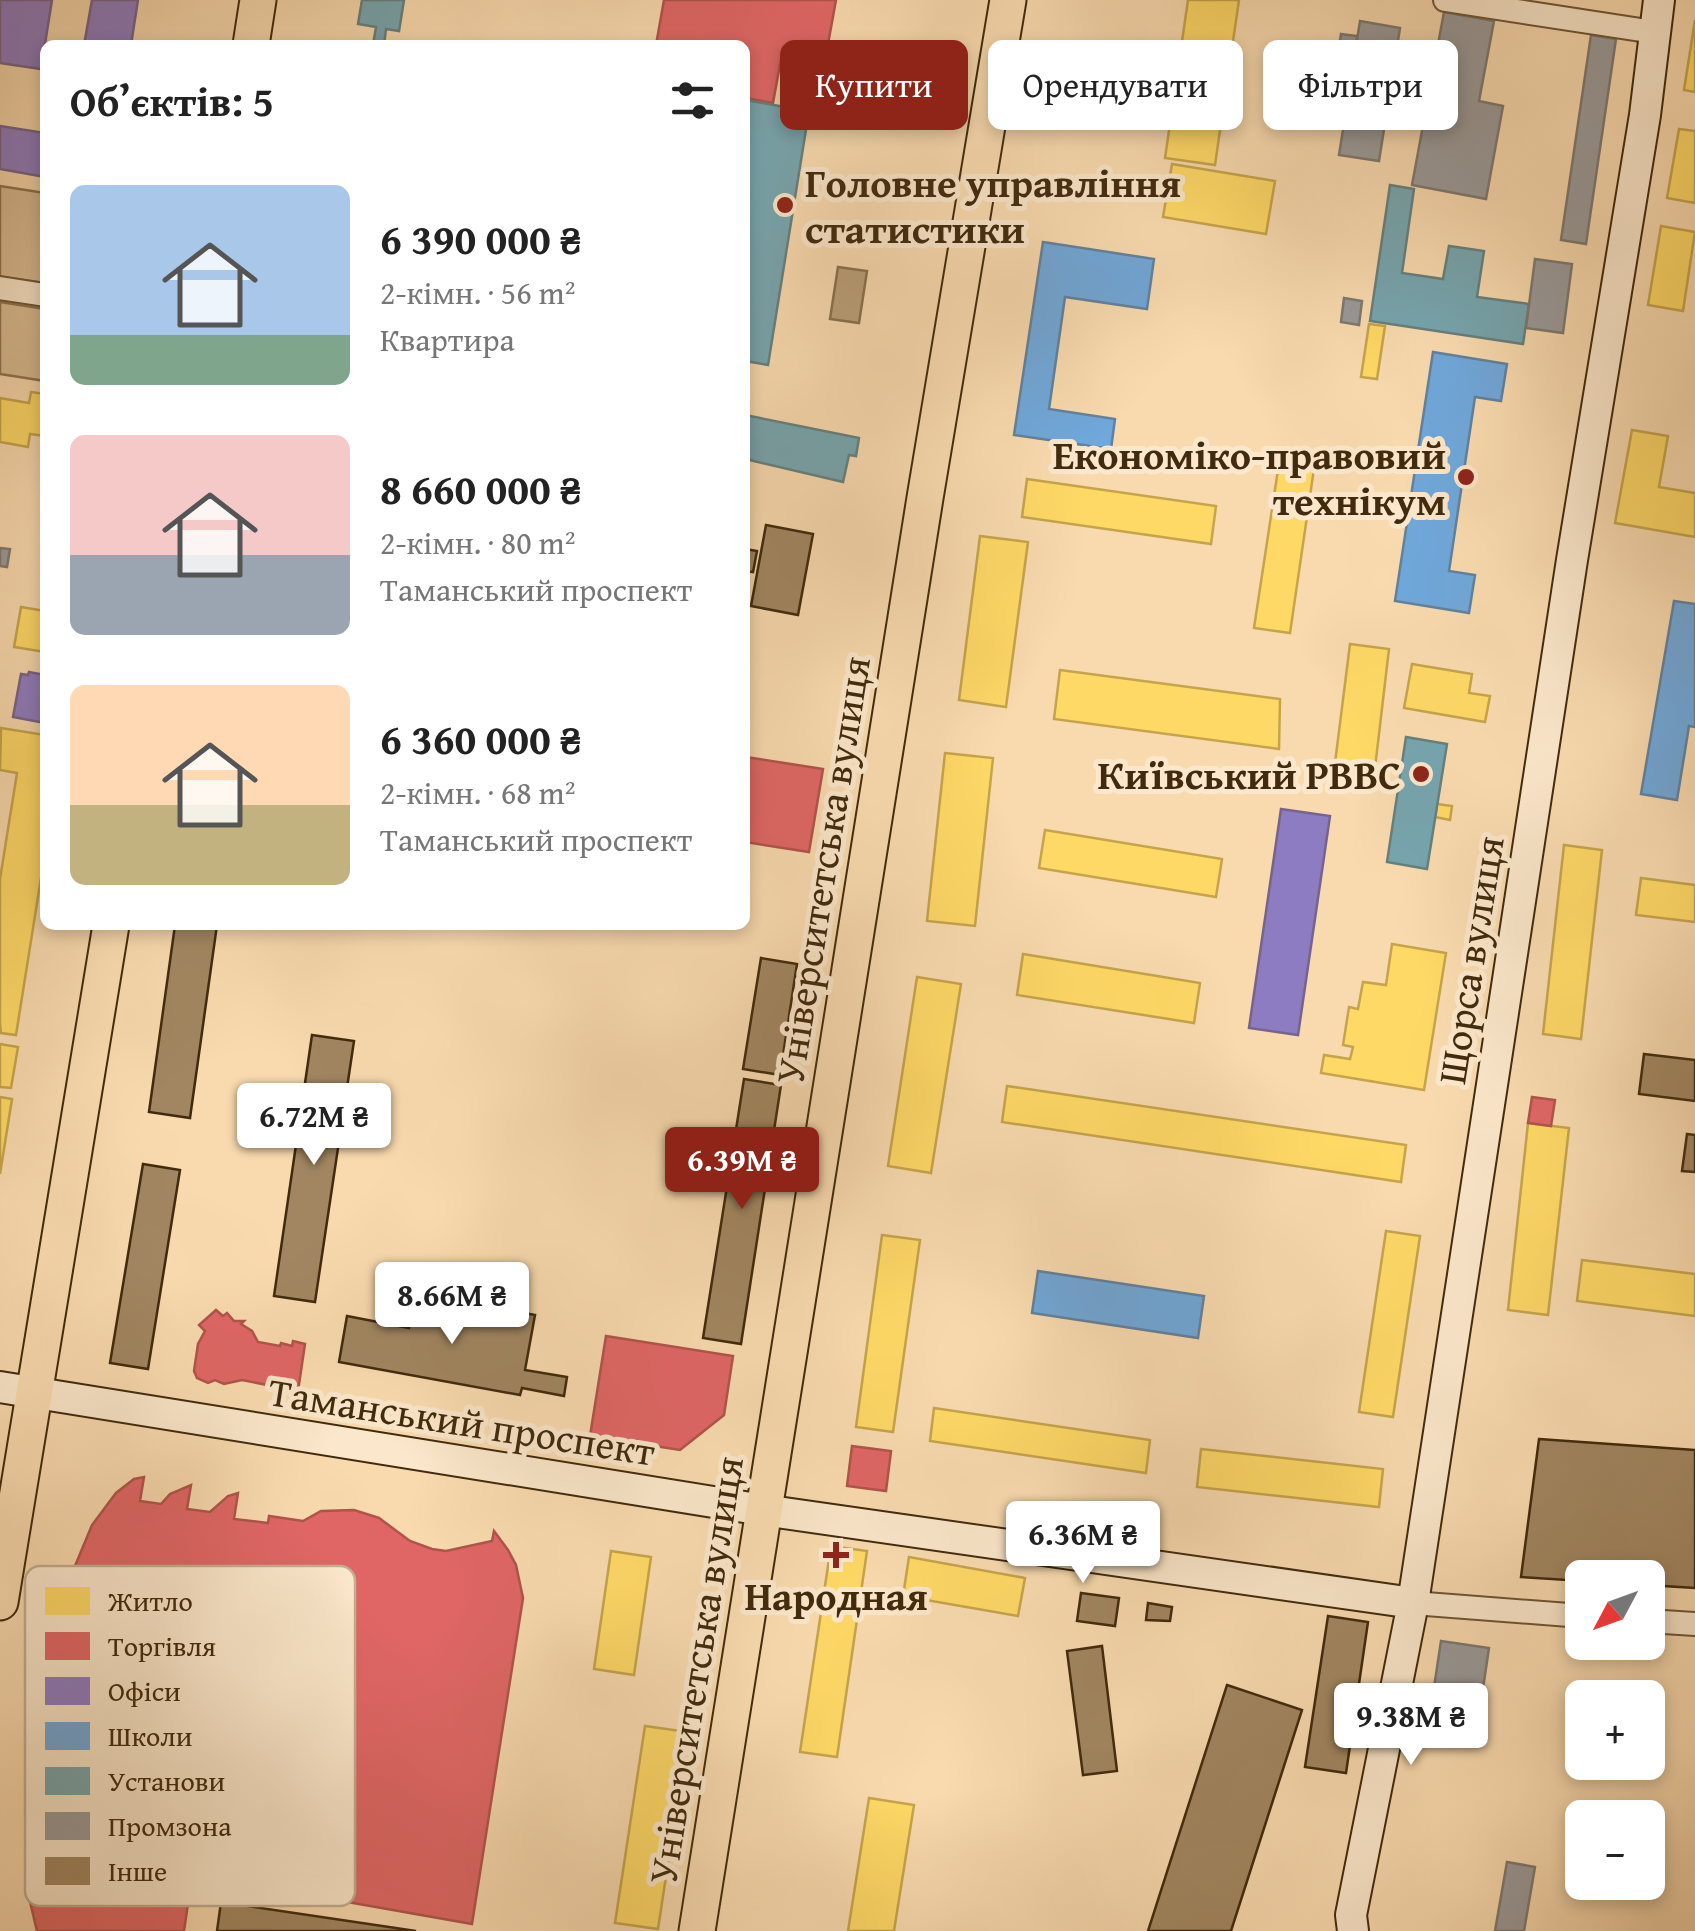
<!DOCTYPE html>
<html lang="uk">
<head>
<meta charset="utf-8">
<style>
	:root { --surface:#fff; --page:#f2f2f2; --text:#222; --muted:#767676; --accent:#8f2418 }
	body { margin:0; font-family:"Gentium Book Plus",serif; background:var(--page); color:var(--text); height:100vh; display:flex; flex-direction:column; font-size:38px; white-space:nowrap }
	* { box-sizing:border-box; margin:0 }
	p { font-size:32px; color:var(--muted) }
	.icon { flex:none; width:55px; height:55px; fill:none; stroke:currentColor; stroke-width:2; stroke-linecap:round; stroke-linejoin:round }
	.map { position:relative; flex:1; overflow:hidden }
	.panel { position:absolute; left:40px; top:40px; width:710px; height:890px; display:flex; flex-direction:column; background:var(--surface); border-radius:15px; box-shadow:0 5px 15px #0003 }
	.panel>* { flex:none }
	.guide { position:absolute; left:780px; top:40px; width:765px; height:90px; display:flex; gap:20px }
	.needle { width:65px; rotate:229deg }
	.buttons { position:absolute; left:1565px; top:1560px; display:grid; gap:20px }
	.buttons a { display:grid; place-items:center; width:100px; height:100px; border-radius:15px; background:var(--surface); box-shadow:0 5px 15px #0003; font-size:50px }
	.price { position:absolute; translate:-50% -85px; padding:0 22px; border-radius:10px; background:#fff; color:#222; font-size:32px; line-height:65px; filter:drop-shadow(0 2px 5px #0008) }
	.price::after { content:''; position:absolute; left:50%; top:60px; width:30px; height:22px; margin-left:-15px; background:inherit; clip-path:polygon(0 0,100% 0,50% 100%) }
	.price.on { background:var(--accent); color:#fff }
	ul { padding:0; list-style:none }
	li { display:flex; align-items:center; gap:30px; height:250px; padding:0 30px }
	li span { display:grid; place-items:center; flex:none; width:280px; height:200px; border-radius:15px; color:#555 }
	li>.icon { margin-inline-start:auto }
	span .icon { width:120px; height:120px; fill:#fffc; stroke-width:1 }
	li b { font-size:42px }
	h2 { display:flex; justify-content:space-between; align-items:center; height:120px; padding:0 30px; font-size:42px }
	.tag { padding:0 35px; border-radius:15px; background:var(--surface); box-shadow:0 5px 15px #0003; font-size:35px; line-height:90px }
	.tag.on { background:var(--accent); color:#fff }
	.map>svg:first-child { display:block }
	.green { fill:#dabc93; stroke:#8e7350; stroke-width:2.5 }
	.water { fill:#ba9e78; stroke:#8a704d; stroke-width:2.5 }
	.homes { fill:#ffd966; stroke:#c6a44b; stroke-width:2.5 }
	.shops { fill:#e06666; stroke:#b0544b; stroke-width:2.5 }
	.offices { fill:#8e7cc3; stroke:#77638c; stroke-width:2.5 }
	.schools { fill:#6fa8dc; stroke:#61829e; stroke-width:2.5 }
	.public { fill:#76a5af; stroke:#66807e; stroke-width:2.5 }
	.industry { fill:#999; stroke:#7f786f; stroke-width:2.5 }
	.building { fill:#a18661; stroke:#412a0d; stroke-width:2.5 }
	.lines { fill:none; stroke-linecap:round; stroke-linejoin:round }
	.street-casing { stroke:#6f5636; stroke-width:26 }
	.secondary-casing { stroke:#412a0d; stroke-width:34 }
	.primary-casing { stroke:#412a0d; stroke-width:39 }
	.street { stroke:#fbe7cb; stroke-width:22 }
	.secondary { stroke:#fbe7cb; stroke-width:30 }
	.primary { stroke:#f9daaf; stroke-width:35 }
	.poi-dot { fill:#8f2418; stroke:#fbe7cb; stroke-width:4 }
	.labels { text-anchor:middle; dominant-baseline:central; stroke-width:10; stroke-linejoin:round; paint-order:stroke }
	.poi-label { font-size:40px; font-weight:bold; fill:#412a0d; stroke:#fbe7cb; text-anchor:end }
	.street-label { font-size:40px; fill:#412a0d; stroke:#fbe7cb }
	.key { fill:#fbe7cb; stroke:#c3ae92; stroke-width:2.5 }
	.key-label { font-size:28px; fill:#412a0d }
</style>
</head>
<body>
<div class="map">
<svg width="1695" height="1931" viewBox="0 0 1695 1931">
	<rect width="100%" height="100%" fill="#f9daaf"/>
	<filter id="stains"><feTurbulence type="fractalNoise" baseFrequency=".002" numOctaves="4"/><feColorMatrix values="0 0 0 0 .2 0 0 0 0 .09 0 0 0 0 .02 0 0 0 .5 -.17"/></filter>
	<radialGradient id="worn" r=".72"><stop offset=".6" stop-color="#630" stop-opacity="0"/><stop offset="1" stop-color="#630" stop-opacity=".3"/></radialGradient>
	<path class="green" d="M 0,186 L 45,193 L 45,283 L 0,277 Z
		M 0,302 L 45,309 L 45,381 L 0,374 Z"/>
	<path class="water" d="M 838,267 L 867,271 L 859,323 L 830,319 Z"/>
	<path class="homes" d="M 1188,0 L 1239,0 L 1215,165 L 1165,158 Z
		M 1695,20 L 1695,92 L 1684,90 Z
		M 1679,129 L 1695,131 L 1695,203 L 1667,198 Z
		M 1172,164 L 1275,181 L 1266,234 L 1163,217 Z
		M 1661,226 L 1695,232 L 1683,311 L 1648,305 Z
		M 1369,324 L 1385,326 L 1377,379 L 1361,377 Z
		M 31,392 L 45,394 L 45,436 L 30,434 L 28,447 L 0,442 L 0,398 L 29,403 Z
		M 1632,430 L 1668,436 L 1659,487 L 1695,493 L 1695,537 L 1615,523 Z
		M 1281,450 L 1316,455 L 1290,633 L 1254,628 Z
		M 1027,479 L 1216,506 L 1211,544 L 1022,517 Z
		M 980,536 L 1028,542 L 1006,707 L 959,700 Z
		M 21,607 L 45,611 L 45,608 L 45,652 L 14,647 Z
		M 1350,644 L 1389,649 L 1375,768 L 1335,763 Z
		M 1412,664 L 1472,674 L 1469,693 L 1490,696 L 1485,722 L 1404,708 Z
		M 1060,670 L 1280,699 L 1279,749 L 1054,719 Z
		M 1,728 L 45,735 L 45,853 L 16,1035 L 1,1033 L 0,1023 L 0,879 L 17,773 L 0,770 Z
		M 945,753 L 993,758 L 975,926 L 927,921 Z
		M 1437,804 L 1452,806 L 1450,820 L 1435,817 Z
		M 1045,830 L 1222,859 L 1216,897 L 1039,868 Z
		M 1564,845 L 1602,850 L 1581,1039 L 1543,1034 Z
		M 1641,878 L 1695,885 L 1695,922 L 1636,915 Z
		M 1392,944 L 1446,953 L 1424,1090 L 1321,1073 L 1324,1055 L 1350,1059 L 1353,1047 L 1343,1045 L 1349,1007 L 1358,1009 L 1363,982 L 1386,985 Z
		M 1023,954 L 1200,983 L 1194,1023 L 1017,995 Z
		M 917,977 L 961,984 L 931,1173 L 888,1166 Z
		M 0,1044 L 18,1047 L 11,1088 L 0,1087 Z
		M 1007,1086 L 1406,1145 L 1401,1182 L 1002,1122 Z
		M 0,1097 L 12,1099 L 0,1174 Z
		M 1528,1123 L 1569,1128 L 1548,1315 L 1508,1310 Z
		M 1386,1231 L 1420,1236 L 1393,1417 L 1359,1412 Z
		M 882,1235 L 920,1240 L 893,1432 L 856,1427 Z
		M 1582,1260 L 1695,1274 L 1695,1316 L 1577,1301 Z
		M 934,1408 L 1150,1440 L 1146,1473 L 930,1441 Z
		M 1201,1449 L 1383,1469 L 1379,1507 L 1197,1487 Z
		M 831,1546 L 867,1551 L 837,1757 L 800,1752 Z
		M 611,1551 L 651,1557 L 634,1675 L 594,1669 Z
		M 909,1557 L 1025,1578 L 1018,1616 L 903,1596 Z
		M 645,1726 L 688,1732 L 658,1929 L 615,1923 Z
		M 869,1798 L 914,1805 L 894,1931 L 848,1931 Z"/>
	<path class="shops" d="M 664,0 L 836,0 L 826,55 L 783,48 L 773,103 L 745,98 L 745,45 L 656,45 Z
		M 887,43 L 915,48 L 911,76 L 882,71 Z
		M 746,757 L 823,769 L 809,852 L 745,842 Z
		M 1532,1097 L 1555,1100 L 1551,1126 L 1528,1123 Z
		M 216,1310 L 223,1316 L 227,1313 L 234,1321 L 244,1321 L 241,1324 L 252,1331 L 258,1342 L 280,1346 L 281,1343 L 292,1346 L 293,1341 L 305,1344 L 298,1391 L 242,1380 L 224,1384 L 215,1380 L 208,1383 L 197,1378 L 194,1371 L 198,1344 L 205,1331 L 199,1325 Z
		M 606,1336 L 733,1356 L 724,1415 L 680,1450 L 590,1436 Z
		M 852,1446 L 891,1451 L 886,1491 L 847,1486 Z
		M 144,1477 L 140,1501 L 161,1504 L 170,1494 L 191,1485 L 187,1509 L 210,1512 L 228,1496 L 238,1493 L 234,1519 L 268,1523 L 269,1516 L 303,1521 L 321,1511 L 354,1510 L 379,1518 L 410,1541 L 432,1549 L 446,1551 L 492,1541 L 494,1531 L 508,1550 L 516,1565 L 523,1598 L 472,1924 L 211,1878 L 208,1893 L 190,1890 L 184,1931 L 37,1931 L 26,1885 L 28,1868 L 65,1793 L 69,1748 L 58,1647 L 63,1604 L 70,1578 L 92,1525 L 116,1493 L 134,1479 Z"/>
	<path class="offices" d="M 0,0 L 52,0 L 41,69 L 0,63 Z
		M 92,0 L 138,0 L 131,45 L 84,45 Z
		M 0,126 L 45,133 L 45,177 L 0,169 Z
		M 29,672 L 45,675 L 45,723 L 13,717 L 21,674 L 28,675 Z
		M 1281,809 L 1330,816 L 1298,1035 L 1249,1028 Z"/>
	<path class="schools" d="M 1043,242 L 1154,259 L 1147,309 L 1065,297 L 1049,409 L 1115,419 L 1111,449 L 1014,435 Z
		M 1433,352 L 1507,364 L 1501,401 L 1475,397 L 1449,571 L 1475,575 L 1469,613 L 1395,601 Z
		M 1674,601 L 1695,604 L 1695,727 L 1689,726 L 1677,800 L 1641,794 Z
		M 1038,1271 L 1204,1296 L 1198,1338 L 1032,1313 Z"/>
	<path class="public" d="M 362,0 L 404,0 L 399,31 L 386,29 L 384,45 L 373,45 L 376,27 L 358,24 Z
		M 745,100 L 809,111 L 768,365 L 745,361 Z
		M 1390,185 L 1414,189 L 1402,273 L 1443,279 L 1449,246 L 1484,251 L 1477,297 L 1529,304 L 1523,344 L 1370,321 Z
		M 745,415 L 859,438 L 856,456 L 849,455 L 843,482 L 745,459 Z
		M 1406,737 L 1447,744 L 1427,869 L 1387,862 Z"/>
	<path class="industry" d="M 1444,12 L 1494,21 L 1479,101 L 1503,106 L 1486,199 L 1412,185 Z
		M 1360,21 L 1400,28 L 1379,161 L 1339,155 Z
		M 1341,34 L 1357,36 L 1343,129 L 1327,126 Z
		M 1591,35 L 1616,39 L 1586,244 L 1561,240 Z
		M 1535,259 L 1572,264 L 1563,333 L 1526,328 Z
		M 1344,298 L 1362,301 L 1359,325 L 1341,322 Z
		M 0,548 L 10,549 L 7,567 L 0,566 Z
		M 1441,1641 L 1489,1648 L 1478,1722 L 1430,1714 Z
		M 1507,1862 L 1535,1867 L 1524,1931 L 1495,1931 Z"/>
	<path class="building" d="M 915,48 L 945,52 L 941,80 L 911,76 Z
		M 766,525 L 813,534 L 798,615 L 751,606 Z
		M 745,549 L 757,551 L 753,572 L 745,571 Z
		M 175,925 L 217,925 L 190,1118 L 149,1112 Z
		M 761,958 L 797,964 L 780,1075 L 743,1069 Z
		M 312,1035 L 354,1041 L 315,1302 L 274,1296 Z
		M 1644,1054 L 1695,1060 L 1695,1101 L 1639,1094 Z
		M 744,1079 L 781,1085 L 741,1344 L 703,1338 Z
		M 1687,1134 L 1695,1135 L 1695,1172 L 1682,1171 Z
		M 143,1164 L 180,1170 L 148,1369 L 110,1363 Z
		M 416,1293 L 535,1315 L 525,1370 L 567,1377 L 564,1396 L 522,1388 L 520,1395 L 339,1362 L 347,1316 L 409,1328 Z
		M 1539,1439 L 1695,1450 L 1695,1588 L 1648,1585 L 1648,1578 L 1582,1578 L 1582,1581 L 1521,1577 Z
		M 1081,1593 L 1119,1598 L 1115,1626 L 1077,1621 Z
		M 1148,1603 L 1172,1607 L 1170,1621 L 1146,1620 Z
		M 1328,1616 L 1368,1622 L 1346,1773 L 1305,1767 Z
		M 1102,1646 L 1117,1771 L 1083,1775 L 1067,1651 Z
		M 1227,1685 L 1302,1710 L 1231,1931 L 1148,1931 Z
		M 221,1902 L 416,1931 L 217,1931 Z"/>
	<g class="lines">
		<g class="street-casing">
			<path id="street" d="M 1445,0 L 1654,32
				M 0,288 L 45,295
				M 1413,1603 L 1582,1616
				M 1648,1621 L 1695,1624"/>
		</g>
		<g class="secondary-casing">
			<path id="secondary" d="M 0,1387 L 763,1510 L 1413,1603
				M 1353,1931 L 1351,1915 L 1413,1603 L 1572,560 L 1645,115 L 1659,0"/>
		</g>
		<g class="primary-casing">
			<path id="primary" d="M 251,45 L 258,0
				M 0,1602 L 111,925
				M 697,1931 L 925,498 L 1008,0"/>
		</g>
		<use href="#street" class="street"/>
		<use href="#secondary" class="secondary"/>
		<use href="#primary" class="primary"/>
	</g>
	<g class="poi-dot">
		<circle cx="785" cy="205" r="10"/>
		<circle cx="1466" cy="477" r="10"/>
		<circle cx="1421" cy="774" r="10"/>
		<path d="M831 1540h10v10h10v10h-10v10h-10v-10h-10v-10h10z"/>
	</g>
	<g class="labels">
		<g class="poi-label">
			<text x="805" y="182" text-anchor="start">Головне управління<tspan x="805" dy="46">статистики</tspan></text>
			<text x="1446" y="454">Економіко-правовий<tspan x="1446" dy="46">технікум</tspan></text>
			<text x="1401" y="774">Київський РВВС</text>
			<text x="836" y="1595" text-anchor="middle">Народная</text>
		</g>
		<g class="street-label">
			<text transform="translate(822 870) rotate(-81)">Університетська вулиця</text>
			<text transform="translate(1470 960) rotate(-81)">Щорса вулиця</text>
			<text transform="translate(462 1421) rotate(9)">Таманський проспект</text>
			<text transform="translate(695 1670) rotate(-81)">Університетська вулиця</text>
		</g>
	</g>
	<rect x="25" y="1566" width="330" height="340" rx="15" class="key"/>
	<rect x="45" y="1587" width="45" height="28" fill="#ffd966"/>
	<rect x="45" y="1632" width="45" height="28" fill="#e06666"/>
	<rect x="45" y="1677" width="45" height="28" fill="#8e7cc3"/>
	<rect x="45" y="1722" width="45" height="28" fill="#6fa8dc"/>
	<rect x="45" y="1767" width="45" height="28" fill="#76a5af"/>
	<rect x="45" y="1812" width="45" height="28" fill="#999"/>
	<rect x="45" y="1857" width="45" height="28" fill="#a18661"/>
	<g class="key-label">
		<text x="108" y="1611">Житло</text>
		<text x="108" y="1656">Торгівля</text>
		<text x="108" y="1701">Офіси</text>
		<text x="108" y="1746">Школи</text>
		<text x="108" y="1791">Установи</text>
		<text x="108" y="1836">Промзона</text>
		<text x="108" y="1881">Інше</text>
	</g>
	<rect width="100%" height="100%" filter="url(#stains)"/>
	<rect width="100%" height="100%" fill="url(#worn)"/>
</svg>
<div class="buttons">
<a><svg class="needle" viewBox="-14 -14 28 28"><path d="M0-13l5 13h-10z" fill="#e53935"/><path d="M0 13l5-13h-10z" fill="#767676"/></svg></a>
<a>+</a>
<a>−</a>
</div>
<b class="price" style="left:314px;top:1168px">6.72M ₴</b>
<b class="price on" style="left:742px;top:1212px">6.39M ₴</b>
<b class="price" style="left:452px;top:1347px">8.66M ₴</b>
<b class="price" style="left:1083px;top:1586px">6.36M ₴</b>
<b class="price" style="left:1411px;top:1768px">9.38M ₴</b>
<div class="guide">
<a class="tag on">Купити</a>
<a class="tag">Орендувати</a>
<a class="tag">Фільтри</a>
</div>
<section class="panel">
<h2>Об’єктів: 5<svg class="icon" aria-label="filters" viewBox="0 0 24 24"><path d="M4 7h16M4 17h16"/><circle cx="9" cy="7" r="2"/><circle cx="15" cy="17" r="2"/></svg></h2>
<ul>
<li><span style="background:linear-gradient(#a9c7e8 75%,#7fa58c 0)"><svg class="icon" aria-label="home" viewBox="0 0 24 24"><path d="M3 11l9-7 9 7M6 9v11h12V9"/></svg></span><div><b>6 390 000 ₴</b><p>2-кімн. · 56 m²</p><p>Квартира</p></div></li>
<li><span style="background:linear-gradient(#f6c9c9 60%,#9aa5b1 0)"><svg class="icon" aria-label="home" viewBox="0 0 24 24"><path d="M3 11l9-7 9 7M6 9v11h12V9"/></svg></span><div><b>8 660 000 ₴</b><p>2-кімн. · 80 m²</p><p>Таманський проспект</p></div></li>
<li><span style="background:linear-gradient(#ffd9b3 60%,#c2b280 0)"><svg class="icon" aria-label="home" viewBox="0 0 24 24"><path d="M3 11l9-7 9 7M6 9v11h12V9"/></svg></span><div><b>6 360 000 ₴</b><p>2-кімн. · 68 m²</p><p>Таманський проспект</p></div></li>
</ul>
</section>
</div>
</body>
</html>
